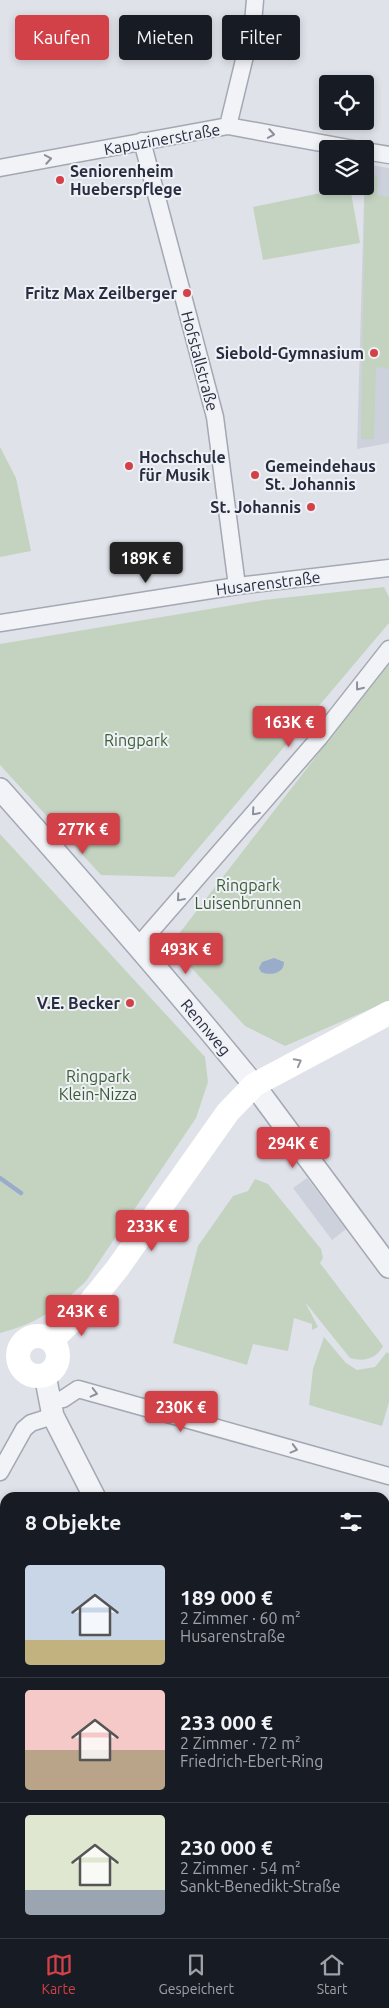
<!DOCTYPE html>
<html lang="de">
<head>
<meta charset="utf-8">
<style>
	:root { --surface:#171b24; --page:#20242c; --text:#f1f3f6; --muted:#9ea1a6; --line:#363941; --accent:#d24048 }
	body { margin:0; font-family:Ubuntu,sans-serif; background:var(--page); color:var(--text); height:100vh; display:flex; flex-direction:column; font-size:19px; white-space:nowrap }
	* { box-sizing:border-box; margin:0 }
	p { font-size:16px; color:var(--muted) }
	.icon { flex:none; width:28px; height:28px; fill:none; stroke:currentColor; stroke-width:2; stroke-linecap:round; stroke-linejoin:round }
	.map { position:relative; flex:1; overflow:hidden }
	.drawer { position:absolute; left:0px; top:1492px; width:390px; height:446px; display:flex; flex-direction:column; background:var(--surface); border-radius:15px 15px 0 0; box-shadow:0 2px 8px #0003 }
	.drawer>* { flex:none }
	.hud { position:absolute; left:15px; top:15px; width:360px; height:45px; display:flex; gap:10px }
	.fabs { position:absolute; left:319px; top:75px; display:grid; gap:10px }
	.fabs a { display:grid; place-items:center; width:55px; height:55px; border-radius:5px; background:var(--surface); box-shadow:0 2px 8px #0003; font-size:25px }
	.price { position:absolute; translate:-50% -42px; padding:0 11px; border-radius:5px; background:var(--accent); color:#fff; font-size:16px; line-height:32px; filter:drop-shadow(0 1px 2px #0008) }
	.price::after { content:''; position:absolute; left:50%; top:30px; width:15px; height:11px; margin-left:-8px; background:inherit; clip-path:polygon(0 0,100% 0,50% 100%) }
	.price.active { background:#222; color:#fff }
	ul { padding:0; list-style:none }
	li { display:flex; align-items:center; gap:15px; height:125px; padding:0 25px }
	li+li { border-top:1px solid var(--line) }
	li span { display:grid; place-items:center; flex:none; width:140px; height:100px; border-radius:5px; color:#555 }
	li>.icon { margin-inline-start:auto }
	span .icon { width:60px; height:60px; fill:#fffc; stroke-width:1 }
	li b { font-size:21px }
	h2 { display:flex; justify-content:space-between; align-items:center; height:60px; padding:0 25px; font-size:21px }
	.chip { padding:0 18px; border-radius:5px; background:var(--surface); box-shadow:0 2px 8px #0003; font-size:18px; line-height:45px }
	.chip.active { background:var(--accent); color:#fff }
	.menu { display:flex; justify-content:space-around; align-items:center; height:70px; border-top:1px solid var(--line); background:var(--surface); font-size:14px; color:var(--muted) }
	.menu a { display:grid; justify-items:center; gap:2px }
	.menu .active { color:var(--accent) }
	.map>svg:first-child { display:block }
	.built { fill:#cdd1db }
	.green { fill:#c3d3c0 }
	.water { fill:#99acca }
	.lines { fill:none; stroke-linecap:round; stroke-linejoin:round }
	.stream { stroke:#99acca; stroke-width:4.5 }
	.minor-casing { stroke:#a4a8b3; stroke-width:19 }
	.tertiary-casing { stroke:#a4a8b3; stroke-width:24 }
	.minor { stroke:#f2f3f7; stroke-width:16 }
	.tertiary { stroke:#f2f3f7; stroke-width:21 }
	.secondary { stroke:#fff; stroke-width:24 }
	.rail-casing { stroke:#788093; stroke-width:5.5 }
	.rail { stroke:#eff1f6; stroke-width:4; stroke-dasharray:11; stroke-linecap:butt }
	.oneway { stroke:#8d909c }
	.oneway2 { stroke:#9496a0 }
	.poi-dot { fill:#d24048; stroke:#eff1f6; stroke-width:2 }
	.labels { text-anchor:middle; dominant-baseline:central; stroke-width:4; stroke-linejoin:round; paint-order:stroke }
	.street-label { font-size:16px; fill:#282e40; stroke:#eff1f6 }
	.poi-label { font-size:16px; font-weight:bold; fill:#282e40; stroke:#eff1f6; text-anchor:end }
	.park-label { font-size:16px; fill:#385d34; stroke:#eff1f6 }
</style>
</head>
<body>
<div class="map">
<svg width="389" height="1938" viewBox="0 0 389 1938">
	<rect width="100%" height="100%" fill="#dfe2e9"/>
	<path class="built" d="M 365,164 L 389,168 L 389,443 L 357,449 Z
		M 307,1178 L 346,1229 L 332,1240 L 293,1188 Z"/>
	<path class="green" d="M 365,175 L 377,175 L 377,195 L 389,197 L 389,369 L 376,367 L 374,439 L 361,439 Z
		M 350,187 L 360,243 L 263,260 L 253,207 Z
		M 0,447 L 16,478 L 31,551 L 0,557 Z
		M 384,587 L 389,597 L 389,623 L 174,877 L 101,875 L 0,765 L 0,644 L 264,600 Z
		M 389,662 L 389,1001 L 285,1046 L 245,1026 L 175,950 L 174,944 L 178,935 Z
		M 0,834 L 205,1057 L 208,1082 L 196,1118 L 86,1281 C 58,1308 39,1323 0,1333 Z
		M 255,1179 L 268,1184 L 321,1249 L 323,1258 L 320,1263 L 383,1346 C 376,1359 364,1362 350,1358 L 305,1302 L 318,1327 L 312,1330 L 312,1324 L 294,1318 L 288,1351 L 253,1344 L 247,1365 L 173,1343 L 198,1246 L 233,1196 L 248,1191 Z
		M 324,1337 L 346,1363 L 357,1370 L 375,1367 L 387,1352 L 389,1354 L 389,1402 L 382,1426 L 309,1405 L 313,1369 Z"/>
	<path class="water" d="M 274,958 L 284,962 C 284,974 270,976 261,972 L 259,968 L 262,962 Z"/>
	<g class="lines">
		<path class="stream" d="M 0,1178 L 21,1193"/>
		<g class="minor-casing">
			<path id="minor" d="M 228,126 L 253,23 L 255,0
				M 142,141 L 215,417 L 237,586
				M 365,151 L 389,155
				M 0,168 L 228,126 L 354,149
				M 0,623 L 237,586 L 389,568
				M 138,946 L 319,738 L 389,649
				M 49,1401 L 63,1399 L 78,1389 L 389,1476
				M 0,1472 L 24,1429 L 31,1423 L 53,1416
				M 385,1632 L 389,1632
				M 0,1831 L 5,1825"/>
		</g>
		<g class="tertiary-casing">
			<path id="tertiary" d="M 0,789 C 86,886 172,984 254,1085 L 389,1267
				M 45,1375 L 53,1416 L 95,1498
				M 222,1934 L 223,1938"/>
		</g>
		<use href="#minor" class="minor"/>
		<use href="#tertiary" class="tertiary"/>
		<path class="secondary" d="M18 1356a20 20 0 1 1 40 0a20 20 0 1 1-40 0Z
			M 51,1341 L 87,1306 L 117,1269 L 228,1112 L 254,1085 L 389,1013"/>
		<g class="rail-casing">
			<path id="rail" d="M 385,1928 L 389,1926
				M 353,1938 L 366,1934
				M 383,1938 L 389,1936"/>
		</g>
		<use href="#rail" class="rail"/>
	</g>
	<defs><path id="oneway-chevron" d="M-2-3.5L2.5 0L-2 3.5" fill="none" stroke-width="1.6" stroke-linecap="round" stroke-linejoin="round" transform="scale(1.25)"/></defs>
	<g class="oneway">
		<use href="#oneway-chevron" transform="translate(271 134) rotate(10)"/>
		<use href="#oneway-chevron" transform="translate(48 159) rotate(-10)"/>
		<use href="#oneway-chevron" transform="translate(359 687) rotate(128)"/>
		<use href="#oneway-chevron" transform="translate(255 812) rotate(131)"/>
		<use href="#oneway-chevron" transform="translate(180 898) rotate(131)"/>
		<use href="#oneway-chevron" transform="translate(94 1393) rotate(14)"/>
		<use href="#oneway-chevron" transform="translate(294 1449) rotate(15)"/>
	</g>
	<use class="oneway2" href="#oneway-chevron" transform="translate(298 1062) rotate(-28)"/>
	<g class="poi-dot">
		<circle cx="60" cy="180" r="5"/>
		<circle cx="187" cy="293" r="5"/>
		<circle cx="374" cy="353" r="5"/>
		<circle cx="129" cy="466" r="5"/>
		<circle cx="255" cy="475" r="5"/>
		<circle cx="311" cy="507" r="5"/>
		<circle cx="130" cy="1003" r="5"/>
	</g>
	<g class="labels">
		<g class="street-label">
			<text transform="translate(162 139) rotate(-10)">Kapuzinerstraße</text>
			<text transform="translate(200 361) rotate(75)">Hofstallstraße</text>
			<text transform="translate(268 583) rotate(-7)">Husarenstraße</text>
			<text transform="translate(206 1027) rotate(50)">Rennweg</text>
		</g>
		<g class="poi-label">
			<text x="70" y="171" text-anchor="start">Seniorenheim<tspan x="70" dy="18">Hueberspflege</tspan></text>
			<text x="177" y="293">Fritz Max Zeilberger</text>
			<text x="364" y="353">Siebold-Gymnasium</text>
			<text x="139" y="457" text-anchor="start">Hochschule<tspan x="139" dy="18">für Musik</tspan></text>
			<text x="265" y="466" text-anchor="start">Gemeindehaus<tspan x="265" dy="18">St. Johannis</tspan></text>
			<text x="301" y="507">St. Johannis</text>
			<text x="120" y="1003">V.E. Becker</text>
		</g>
		<g class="park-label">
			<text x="136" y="740">Ringpark</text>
			<text x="248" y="885">Ringpark<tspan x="248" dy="18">Luisenbrunnen</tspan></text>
			<text x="98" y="1076">Ringpark<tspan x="98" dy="18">Klein-Nizza</tspan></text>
		</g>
	</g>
</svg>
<div class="fabs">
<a><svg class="icon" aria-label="locate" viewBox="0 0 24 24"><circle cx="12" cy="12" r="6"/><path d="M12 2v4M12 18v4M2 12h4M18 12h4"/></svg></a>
<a><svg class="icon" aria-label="layers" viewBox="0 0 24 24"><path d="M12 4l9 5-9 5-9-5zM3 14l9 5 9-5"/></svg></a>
</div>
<b class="price active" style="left:146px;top:584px">189K €</b>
<b class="price" style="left:289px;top:748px">163K €</b>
<b class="price" style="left:83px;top:855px">277K €</b>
<b class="price" style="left:186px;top:975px">493K €</b>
<b class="price" style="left:293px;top:1169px">294K €</b>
<b class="price" style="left:152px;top:1252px">233K €</b>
<b class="price" style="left:82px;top:1337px">243K €</b>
<b class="price" style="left:181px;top:1433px">230K €</b>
<div class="hud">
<a class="chip active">Kaufen</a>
<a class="chip">Mieten</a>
<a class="chip">Filter</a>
</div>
<section class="drawer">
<h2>8 Objekte<svg class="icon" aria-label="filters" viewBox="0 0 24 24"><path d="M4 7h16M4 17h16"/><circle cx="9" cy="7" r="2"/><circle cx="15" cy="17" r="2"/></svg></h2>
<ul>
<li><span style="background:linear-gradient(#c9d6e8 75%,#c2b280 0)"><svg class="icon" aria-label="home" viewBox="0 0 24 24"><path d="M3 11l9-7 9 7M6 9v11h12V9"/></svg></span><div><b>189 000 €</b><p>2 Zimmer · 60 m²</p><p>Husarenstraße</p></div></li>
<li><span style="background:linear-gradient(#f6c9c9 60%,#b9a48a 0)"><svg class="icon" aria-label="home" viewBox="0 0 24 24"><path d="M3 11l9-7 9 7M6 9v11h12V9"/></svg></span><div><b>233 000 €</b><p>2 Zimmer · 72 m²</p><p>Friedrich-Ebert-Ring</p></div></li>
<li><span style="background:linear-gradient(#dfe7d0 75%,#9aa5b1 0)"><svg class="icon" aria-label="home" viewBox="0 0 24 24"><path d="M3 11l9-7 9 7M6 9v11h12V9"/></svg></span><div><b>230 000 €</b><p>2 Zimmer · 54 m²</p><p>Sankt-Benedikt-Straße</p></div></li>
</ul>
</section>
</div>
<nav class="menu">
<a class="active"><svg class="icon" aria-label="map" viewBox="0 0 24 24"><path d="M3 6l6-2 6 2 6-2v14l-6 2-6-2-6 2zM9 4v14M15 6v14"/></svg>Karte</a>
<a><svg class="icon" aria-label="saved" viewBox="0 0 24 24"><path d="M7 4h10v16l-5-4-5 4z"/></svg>Gespeichert</a>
<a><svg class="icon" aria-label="home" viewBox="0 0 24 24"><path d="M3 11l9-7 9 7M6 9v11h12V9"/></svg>Start</a>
</nav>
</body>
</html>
